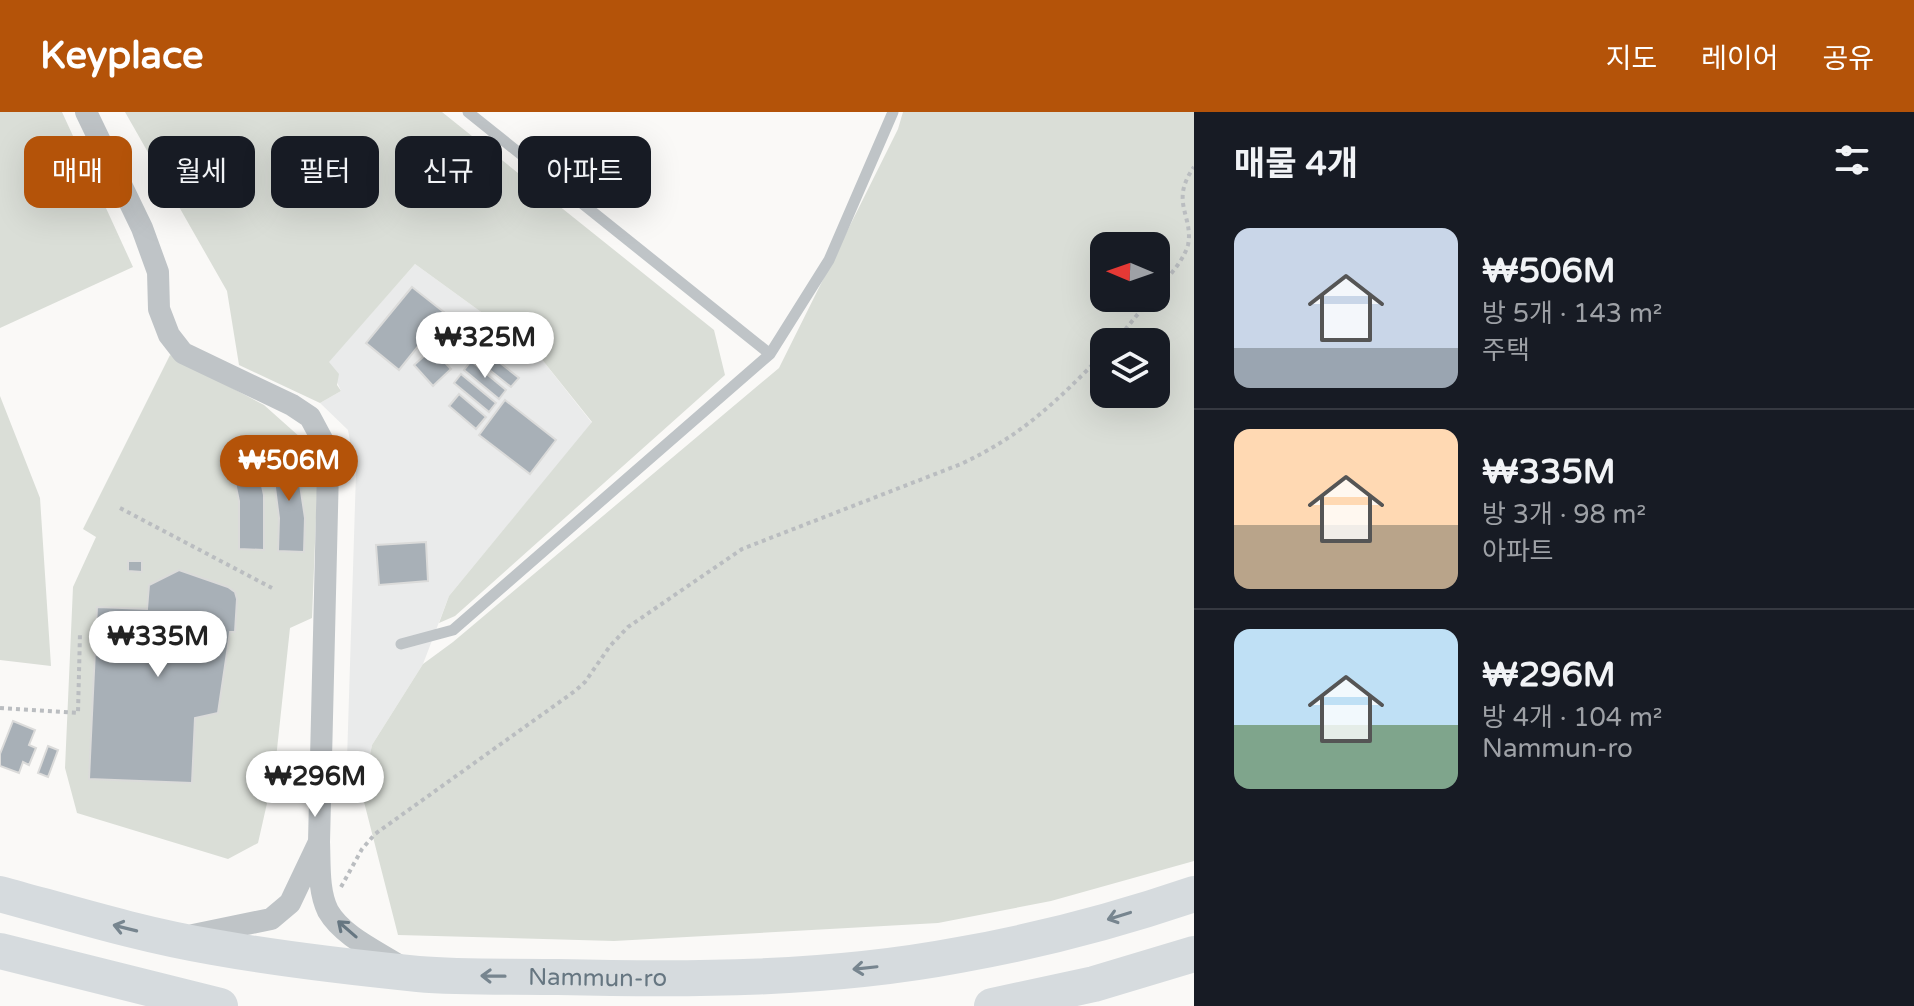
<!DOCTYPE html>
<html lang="ko">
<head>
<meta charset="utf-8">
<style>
	:root { --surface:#171b24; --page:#242831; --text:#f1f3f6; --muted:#9ea1a6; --line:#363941; --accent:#b45309 }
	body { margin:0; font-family:"Varela Round","Noto Sans KR",sans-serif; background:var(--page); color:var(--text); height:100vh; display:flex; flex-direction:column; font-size:30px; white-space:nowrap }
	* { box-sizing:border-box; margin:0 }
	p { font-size:26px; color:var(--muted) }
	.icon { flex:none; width:44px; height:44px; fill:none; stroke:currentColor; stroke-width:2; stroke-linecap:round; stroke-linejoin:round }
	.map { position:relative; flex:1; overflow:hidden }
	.side { display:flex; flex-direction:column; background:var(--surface); width:720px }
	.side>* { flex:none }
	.top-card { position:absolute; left:24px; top:24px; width:760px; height:72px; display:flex; gap:16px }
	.needle { width:52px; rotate:272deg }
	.buttons { position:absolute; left:1090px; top:120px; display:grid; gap:16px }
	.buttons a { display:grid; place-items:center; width:80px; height:80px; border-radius:16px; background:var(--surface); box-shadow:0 8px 32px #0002; font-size:40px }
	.price { position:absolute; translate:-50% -68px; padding:0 18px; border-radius:28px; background:#fff; color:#222; font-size:26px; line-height:52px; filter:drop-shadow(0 2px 4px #0008) }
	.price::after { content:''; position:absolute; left:50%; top:48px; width:24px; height:18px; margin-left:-12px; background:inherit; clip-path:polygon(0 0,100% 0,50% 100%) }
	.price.active { background:var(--accent); color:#fff }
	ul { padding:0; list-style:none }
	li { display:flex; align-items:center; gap:24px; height:200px; padding:0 40px }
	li+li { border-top:2px solid var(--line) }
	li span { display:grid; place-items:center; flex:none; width:224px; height:160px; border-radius:16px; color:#555 }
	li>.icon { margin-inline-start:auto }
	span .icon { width:96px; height:96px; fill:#fffc; stroke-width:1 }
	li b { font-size:34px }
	h2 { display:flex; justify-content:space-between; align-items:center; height:96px; padding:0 40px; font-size:34px }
	.tag { padding:0 28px; border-radius:16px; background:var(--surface); box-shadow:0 8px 32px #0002; font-size:28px; line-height:72px }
	.tag.active { background:var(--accent); color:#fff }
	header { display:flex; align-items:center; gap:48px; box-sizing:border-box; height:112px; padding:0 40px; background:var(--accent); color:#fff }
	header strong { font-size:38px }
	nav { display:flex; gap:44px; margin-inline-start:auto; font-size:28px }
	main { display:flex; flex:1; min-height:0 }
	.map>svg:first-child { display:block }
	.built { fill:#eaebeb }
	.green { fill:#daded7; fill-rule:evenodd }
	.building { fill:#a8b0b7; stroke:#dbdbda; stroke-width:2 }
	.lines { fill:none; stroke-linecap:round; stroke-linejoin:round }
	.path { stroke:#babdc0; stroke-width:4; stroke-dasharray:4 4; stroke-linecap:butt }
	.lane { stroke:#bfc4c7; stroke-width:11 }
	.street { stroke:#bfc4c7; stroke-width:22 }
	.primary { stroke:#d6dbde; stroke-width:36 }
	.oneway { stroke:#77858f }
	.oneway2 { stroke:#667681 }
	.labels { text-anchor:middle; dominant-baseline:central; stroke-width:8; stroke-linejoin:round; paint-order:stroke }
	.street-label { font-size:24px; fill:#667681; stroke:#fff }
</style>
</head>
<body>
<header>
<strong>Keyplace</strong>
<nav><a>지도</a><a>레이어</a><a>공유</a></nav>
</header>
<main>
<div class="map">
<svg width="1194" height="894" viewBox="0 0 1194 894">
	<rect width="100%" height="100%" fill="#faf9f7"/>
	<path class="built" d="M 415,152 L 536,240 L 592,311 L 449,484 L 423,552 L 372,633 L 362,682 L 346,680 L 356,361 L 348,318 L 320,291 L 341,279 L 328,250 Z"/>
	<path class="green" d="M 0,0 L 62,0 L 133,155 L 0,216 Z
		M 125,0 L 442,0 L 714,218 L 725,263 L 455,504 L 439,511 L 449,484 L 592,310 L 536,240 L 415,152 L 329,250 L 339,262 L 337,273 L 341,279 L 320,291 L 239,253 L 227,179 Z
		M 903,0 L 1194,0 L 1194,749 L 1051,789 L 938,811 L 614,829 L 398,823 L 362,682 L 372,633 L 423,552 L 453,530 L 779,256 L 898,17 ZM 1104,134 L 1156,134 L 1156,186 L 1104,186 ZM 1104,230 L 1156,230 L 1156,282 L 1104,282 Z
		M 170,243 L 264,293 L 310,334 L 318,355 L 312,506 L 290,516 L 275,656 L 258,731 L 228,747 L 77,701 L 65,656 L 73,475 L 96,425 L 83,417 Z
		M 0,284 L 40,386 L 51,554 L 0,548 Z"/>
	<path class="building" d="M 412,175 L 445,201 L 399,258 L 366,231 Z
		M 480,235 L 519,266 L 511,275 L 472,244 Z
		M 432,237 L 451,257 L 433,274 L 414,253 Z
		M 471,249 L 506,278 L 499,287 L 464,258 Z
		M 461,262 L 496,291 L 489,300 L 454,271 Z
		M 459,282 L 486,305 L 476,317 L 449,294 Z
		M 505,288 L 556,328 L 530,362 L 479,323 Z
		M 295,340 L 305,406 L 304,440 L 278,439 L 279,406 L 271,345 Z
		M 257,351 L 264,383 L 264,438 L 239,437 L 239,389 L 232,356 Z
		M 426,430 L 428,469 L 379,473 L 376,433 Z
		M 128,449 L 142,449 L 142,460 L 128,459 Z
		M 179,458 L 228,475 L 235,480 L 237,487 L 235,520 L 230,520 L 218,601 L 195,606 L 192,671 L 89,667 L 97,495 L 147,497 L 149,473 Z
		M 13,609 L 35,618 L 29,633 L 36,636 L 29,653 L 23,650 L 19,661 L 0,654 L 0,642 Z
		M 48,634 L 58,638 L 48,665 L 38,661 Z"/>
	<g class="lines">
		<path class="path" d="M 1156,180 C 1167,166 1183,150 1188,133 C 1194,104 1169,90 1194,55
			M 1115,230 L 1151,186
			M 120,396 L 272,476
			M 0,596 L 78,601 L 80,521
			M 341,775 L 362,737 L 375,722 L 575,579 L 585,570 L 610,534 L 628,515 L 742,437 L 961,352 C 1023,323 1057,289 1104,241"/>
		<path class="lane" d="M 468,0 L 770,242
			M 401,532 L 453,518 L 770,242 L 829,148 L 893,0"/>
		<path class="street" d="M 86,0 L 142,116 L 158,160 L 159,197 L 169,223 L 183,241 L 292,293 L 310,305 L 325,333 L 328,357 L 319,730
			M 193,823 L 271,807 L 290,791 L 319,730 C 320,752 318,779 328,799 C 343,825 379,840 403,856"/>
		<g class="primary">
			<path id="s1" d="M 0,782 C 70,801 141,823 213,835 C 280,847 349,855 418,862 C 464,866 512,864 558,865 C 691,868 827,868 959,843 C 1038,829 1118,808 1194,782"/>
			<path d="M 0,839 L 220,894"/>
			<path d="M 992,894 L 1094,872 L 1194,842"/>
		</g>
	</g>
	<defs><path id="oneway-shaft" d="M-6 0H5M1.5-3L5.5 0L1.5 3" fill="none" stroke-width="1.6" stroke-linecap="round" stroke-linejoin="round" transform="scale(2)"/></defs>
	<g class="oneway">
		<use href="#oneway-shaft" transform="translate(1119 804) rotate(163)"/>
		<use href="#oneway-shaft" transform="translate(125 816) rotate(-166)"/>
		<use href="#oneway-shaft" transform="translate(865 856) rotate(174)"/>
		<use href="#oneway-shaft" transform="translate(493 864) rotate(-179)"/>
	</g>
	<use class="oneway2" href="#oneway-shaft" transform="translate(347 817) rotate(-139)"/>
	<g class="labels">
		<g class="street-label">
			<text stroke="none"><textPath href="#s1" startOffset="606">Nammun-ro</textPath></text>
		</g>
	</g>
</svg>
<div class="buttons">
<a><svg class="needle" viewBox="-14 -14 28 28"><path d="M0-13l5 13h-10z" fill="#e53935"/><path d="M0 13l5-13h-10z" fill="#9ea1a6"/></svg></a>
<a><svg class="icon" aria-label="layers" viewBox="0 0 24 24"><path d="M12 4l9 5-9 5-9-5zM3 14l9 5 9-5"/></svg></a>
</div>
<b class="price" style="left:485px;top:268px">₩325M</b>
<b class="price active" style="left:289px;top:391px">₩506M</b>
<b class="price" style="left:158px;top:567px">₩335M</b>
<b class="price" style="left:315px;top:707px">₩296M</b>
<div class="top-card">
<a class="tag active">매매</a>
<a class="tag">월세</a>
<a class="tag">필터</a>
<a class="tag">신규</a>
<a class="tag">아파트</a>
</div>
</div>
<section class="side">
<h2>매물 4개<svg class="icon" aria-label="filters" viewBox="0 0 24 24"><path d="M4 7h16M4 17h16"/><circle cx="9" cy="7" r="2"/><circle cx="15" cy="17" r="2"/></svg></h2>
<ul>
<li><span style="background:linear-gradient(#c9d6e8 75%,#9aa5b1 0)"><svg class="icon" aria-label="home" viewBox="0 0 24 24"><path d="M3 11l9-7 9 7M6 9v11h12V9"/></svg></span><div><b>₩506M</b><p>방 5개 · 143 m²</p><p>주택</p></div></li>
<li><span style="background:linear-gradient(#ffd9b3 60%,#b9a48a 0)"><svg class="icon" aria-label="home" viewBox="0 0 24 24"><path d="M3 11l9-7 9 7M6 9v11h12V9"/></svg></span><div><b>₩335M</b><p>방 3개 · 98 m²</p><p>아파트</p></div></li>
<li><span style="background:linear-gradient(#bfe0f5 60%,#7fa58c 0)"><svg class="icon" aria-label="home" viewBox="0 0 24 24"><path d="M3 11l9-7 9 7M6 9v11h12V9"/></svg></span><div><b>₩296M</b><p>방 4개 · 104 m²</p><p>Nammun-ro</p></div></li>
</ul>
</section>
</main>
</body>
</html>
